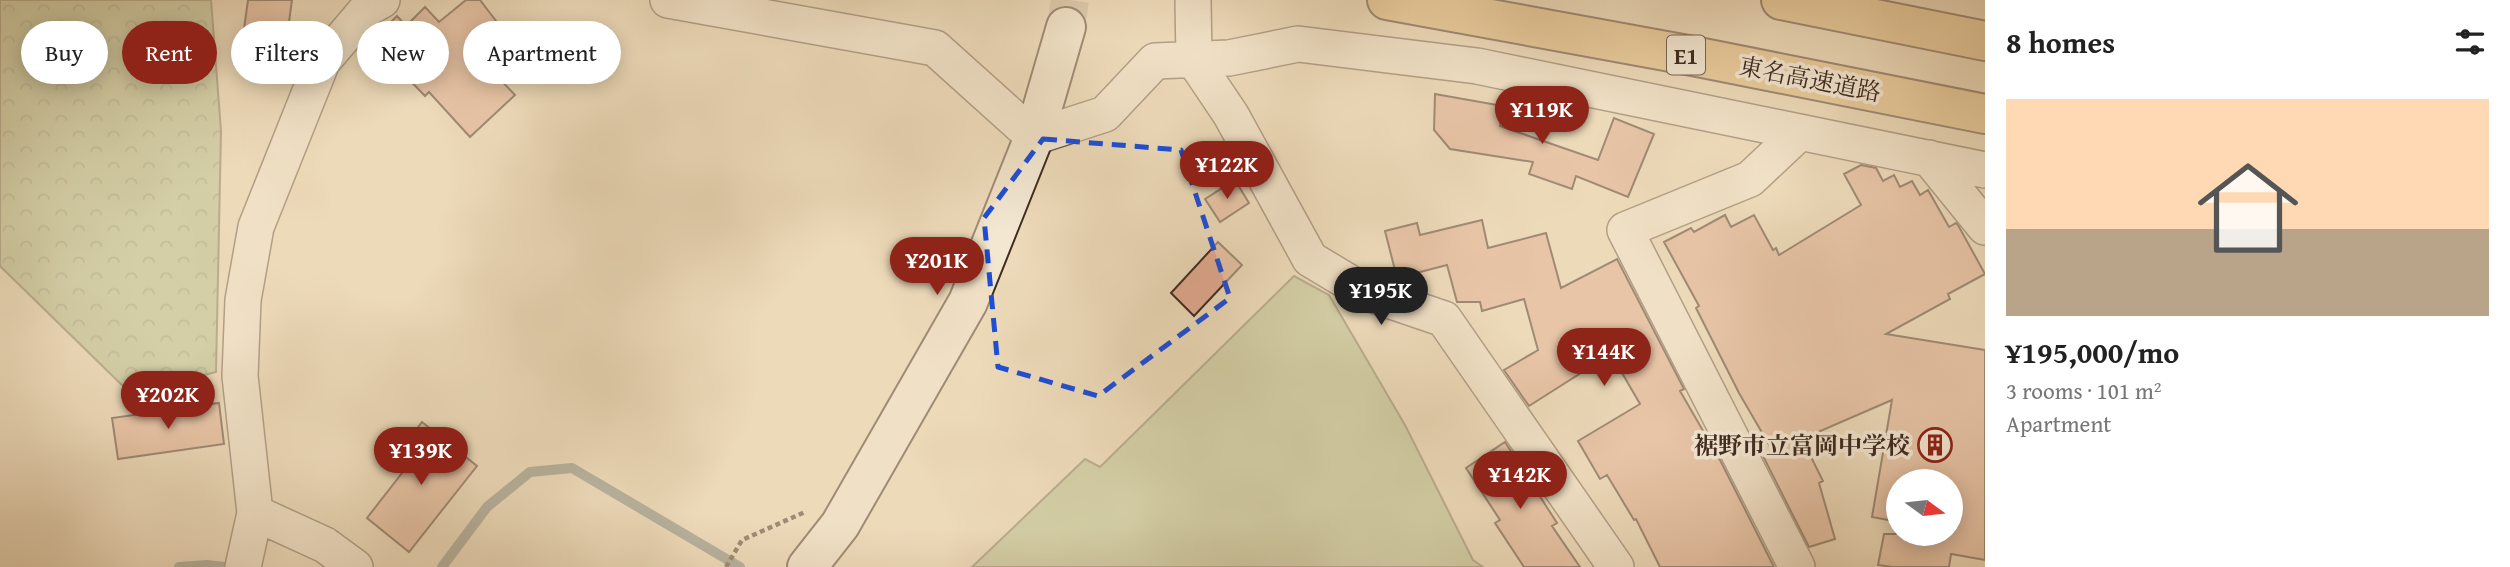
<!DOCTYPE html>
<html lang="en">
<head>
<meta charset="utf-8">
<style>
	:root { --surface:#fff; --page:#f6f6f6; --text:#222; --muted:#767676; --accent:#8f2418 }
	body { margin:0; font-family:"Gentium Book Plus","Noto Serif JP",serif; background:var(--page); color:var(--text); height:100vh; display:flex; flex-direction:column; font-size:26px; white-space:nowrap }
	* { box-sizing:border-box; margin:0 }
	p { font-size:23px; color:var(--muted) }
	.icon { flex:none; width:38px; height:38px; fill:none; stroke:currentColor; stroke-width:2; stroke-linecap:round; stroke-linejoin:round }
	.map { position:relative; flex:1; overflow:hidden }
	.panel { display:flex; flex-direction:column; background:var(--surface); width:525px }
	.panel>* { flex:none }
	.hud { position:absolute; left:21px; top:21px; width:665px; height:63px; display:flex; gap:14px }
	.needle { width:46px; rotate:105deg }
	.buttons { position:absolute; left:1886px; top:469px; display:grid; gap:14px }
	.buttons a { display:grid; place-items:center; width:77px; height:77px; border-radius:50%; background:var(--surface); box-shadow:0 4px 18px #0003; font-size:35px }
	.price { position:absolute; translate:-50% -60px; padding:0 16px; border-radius:24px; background:var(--accent); color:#fff; font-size:23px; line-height:46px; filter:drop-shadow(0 2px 4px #0008) }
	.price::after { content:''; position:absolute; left:50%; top:42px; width:21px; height:16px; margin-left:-10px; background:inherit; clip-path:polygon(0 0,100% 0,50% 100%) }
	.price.on { background:#222; color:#fff }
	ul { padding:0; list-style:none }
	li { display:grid; align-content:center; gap:14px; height:371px; padding:0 21px }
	li span { display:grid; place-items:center; height:217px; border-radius:0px; color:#555 }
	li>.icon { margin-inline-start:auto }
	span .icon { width:126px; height:126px; fill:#fffc; stroke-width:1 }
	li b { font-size:30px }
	h2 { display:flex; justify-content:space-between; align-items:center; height:84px; padding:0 21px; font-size:30px }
	.chip { padding:0 24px; border-radius:32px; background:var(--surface); box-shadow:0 4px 18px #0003; font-size:24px; line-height:63px }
	.chip.on { background:var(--accent); color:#fff }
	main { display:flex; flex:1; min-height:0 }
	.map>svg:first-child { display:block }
	.forest { fill:url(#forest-crowns); stroke:#7a765a; stroke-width:2 }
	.garden { fill:#b5c091; stroke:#7a765a; stroke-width:2 }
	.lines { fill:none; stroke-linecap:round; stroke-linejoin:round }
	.stream { stroke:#77807c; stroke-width:10 }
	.building { fill:#e2aa91; stroke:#402c22; stroke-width:2 }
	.secondary-tunnel { stroke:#cab79b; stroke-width:38; stroke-dasharray:38 19; stroke-linecap:butt }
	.street-casing { stroke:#6b5848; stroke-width:38 }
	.secondary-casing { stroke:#402c22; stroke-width:42 }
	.highway-casing { stroke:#402c22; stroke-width:42 }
	.path { stroke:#402c22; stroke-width:4.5; stroke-dasharray:5 3.5; stroke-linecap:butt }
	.street { stroke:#f3e7d2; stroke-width:35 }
	.secondary { stroke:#f3e7d2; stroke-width:38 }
	.highway { stroke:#e6bd7c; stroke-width:38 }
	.marked { fill:none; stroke:#1d4ed8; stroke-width:5; stroke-dasharray:14 9; stroke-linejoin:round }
	.labels { text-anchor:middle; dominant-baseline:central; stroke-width:7; stroke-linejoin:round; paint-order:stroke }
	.shield { fill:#f3e7d2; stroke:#766457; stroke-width:2 }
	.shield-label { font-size:23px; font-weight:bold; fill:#402c22 }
	.street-label { font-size:24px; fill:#402c22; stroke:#f3e7d2 }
	.poi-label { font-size:24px; font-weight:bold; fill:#402c22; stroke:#f3e7d2; text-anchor:end }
</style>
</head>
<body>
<main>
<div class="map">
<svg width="1985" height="567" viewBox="0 0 1985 567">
	<defs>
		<pattern id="forest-crowns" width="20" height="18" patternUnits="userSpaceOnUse" patternTransform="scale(1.75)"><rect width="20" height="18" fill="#b5c091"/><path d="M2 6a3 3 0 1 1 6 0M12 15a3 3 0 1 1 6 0" fill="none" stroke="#959c76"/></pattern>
	</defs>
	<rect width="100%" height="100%" fill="#eddab9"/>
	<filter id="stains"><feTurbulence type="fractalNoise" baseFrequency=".00286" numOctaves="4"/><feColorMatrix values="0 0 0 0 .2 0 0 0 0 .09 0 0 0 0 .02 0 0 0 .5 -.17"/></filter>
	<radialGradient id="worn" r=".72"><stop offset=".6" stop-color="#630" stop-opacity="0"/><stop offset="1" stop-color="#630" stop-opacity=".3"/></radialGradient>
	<path class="forest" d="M 0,0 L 211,0 L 221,131 L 216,372 L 131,394 L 0,266 Z"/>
	<path class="garden" d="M 1294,276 L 1329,295 L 1405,425 L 1473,560 L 1483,567 L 972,567 L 1085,459 L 1100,467 Z"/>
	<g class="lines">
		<path class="stream" d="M 179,567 L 207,565 L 224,567
			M 442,567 L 487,507 L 530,472 L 572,468 L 740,567"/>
	</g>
	<path class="building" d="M 248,0 L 292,0 L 287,36 L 244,29 Z
		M 466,0 L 480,0 L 503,30 L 475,53 L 515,95 L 470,137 L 429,92 L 425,96 L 372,41 L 397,16 L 406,26 L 425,7 L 439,22 Z
		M 1435,94 L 1503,106 L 1500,126 L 1598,160 L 1614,118 L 1654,134 L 1628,197 L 1576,176 L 1572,189 L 1529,174 L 1533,162 L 1450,149 L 1434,130 Z
		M 1861,165 L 1876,168 L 1883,181 L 1894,175 L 1900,187 L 1912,181 L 1920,195 L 1928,190 L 1949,227 L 1956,223 L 1958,225 L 1985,274 L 1948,294 L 1950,299 L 1886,334 L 1985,350 L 1985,560 L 1951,554 L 1949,567 L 1892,567 L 1878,565 L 1884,534 L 1951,534 L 1951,481 L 1899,481 L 1899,522 L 1872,517 L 1892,400 L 1811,435 L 1818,450 L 1811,457 L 1823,481 L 1819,483 L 1835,539 L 1809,547 L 1764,458 L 1775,455 L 1739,393 L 1696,308 L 1699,306 L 1664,242 L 1691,228 L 1694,232 L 1725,215 L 1731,227 L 1754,215 L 1773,250 L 1776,248 L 1779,255 L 1861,205 L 1844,174 Z
		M 1235,180 L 1249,203 L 1220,222 L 1205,199 Z
		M 1482,220 L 1488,248 L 1546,233 L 1561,288 L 1617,259 L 1684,389 L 1680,391 L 1720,460 L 1774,567 L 1660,567 L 1636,519 L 1634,520 L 1607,475 L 1600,479 L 1578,441 L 1640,404 L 1611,354 L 1529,406 L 1504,370 L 1538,350 L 1524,299 L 1482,311 L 1480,302 L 1457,302 L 1447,265 L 1397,278 L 1385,231 L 1417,223 L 1420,235 Z
		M 1218,242 L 1242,265 L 1194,316 L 1171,293 Z
		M 219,403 L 224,444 L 118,459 L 112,418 Z
		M 422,422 L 477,466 L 409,552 L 367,518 L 409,464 L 397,455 Z
		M 1505,442 L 1557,523 L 1552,526 L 1580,567 L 1524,567 L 1495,523 L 1500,520 L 1466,468 Z"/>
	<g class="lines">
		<path class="secondary-tunnel" d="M 1066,27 L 1070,0"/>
		<g class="street-casing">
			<path id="street" d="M 668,0 L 935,48 L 1034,137 L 1105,114 L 1155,61 L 1229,58 L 1298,44 L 1477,66 L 1985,170
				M 1193,0 L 1194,60 L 1231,115 L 1310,259 L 1365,292 L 1444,319 L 1616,567
				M 1929,158 L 1985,227
				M 255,513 L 325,545 L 355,567
				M 243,567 L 255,513 L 240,376 L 243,300 L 256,227 L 322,62 L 368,8 L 382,0
				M 1797,567 L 1625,230 L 1750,179 L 1800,132"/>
		</g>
		<g class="secondary-casing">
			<path id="secondary" d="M 807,567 L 840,525 L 968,302 L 1034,137 L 1066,27"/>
		</g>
		<g class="highway-casing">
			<path id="highway" d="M 1387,0 L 1693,56 L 1985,114
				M 1781,0 L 1985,41"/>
		</g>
		<path class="path" d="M 726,567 L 742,540 L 805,512"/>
		<use href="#street" class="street"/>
		<use href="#secondary" class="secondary"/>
		<use href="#highway" class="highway"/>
	</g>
	<path d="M0 0H1985V567H0ZM 1043,139 L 1181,150 L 1230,298 L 1098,396 L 998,367 L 984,218 Z" fill="#eddab9" fill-opacity=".55" fill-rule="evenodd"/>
	<path class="marked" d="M 1043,139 L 1181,150 L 1230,298 L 1098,396 L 998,367 L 984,218 Z"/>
	<defs>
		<g id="building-ring" transform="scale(1.75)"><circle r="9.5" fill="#f3e7d2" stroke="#8f2418" stroke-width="1.5"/><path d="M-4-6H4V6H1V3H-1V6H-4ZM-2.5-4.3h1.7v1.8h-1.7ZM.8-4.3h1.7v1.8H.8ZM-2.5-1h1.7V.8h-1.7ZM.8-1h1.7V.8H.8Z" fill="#8f2418"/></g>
	</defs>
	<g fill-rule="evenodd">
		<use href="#building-ring" x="1935" y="445"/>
	</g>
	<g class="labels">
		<rect class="shield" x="1667" y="35.5" width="38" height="39" rx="5"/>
		<g class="shield-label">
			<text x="1686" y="55">E1</text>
		</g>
		<g class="street-label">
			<text transform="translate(1810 79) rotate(11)">東名高速道路</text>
		</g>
		<g class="poi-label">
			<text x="1910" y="445">裾野市立富岡中学校</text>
		</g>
	</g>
	<rect width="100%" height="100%" filter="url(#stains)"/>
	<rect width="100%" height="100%" fill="url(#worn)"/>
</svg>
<div class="buttons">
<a><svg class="needle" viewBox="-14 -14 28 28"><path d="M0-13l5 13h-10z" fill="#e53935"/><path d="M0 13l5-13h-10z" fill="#767676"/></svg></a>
</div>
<b class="price" style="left:1542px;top:146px">¥119K</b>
<b class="price" style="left:1227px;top:201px">¥122K</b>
<b class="price" style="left:937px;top:297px">¥201K</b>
<b class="price on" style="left:1381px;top:327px">¥195K</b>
<b class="price" style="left:1604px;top:388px">¥144K</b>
<b class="price" style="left:168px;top:431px">¥202K</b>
<b class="price" style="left:421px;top:487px">¥139K</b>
<b class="price" style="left:1520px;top:511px">¥142K</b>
<div class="hud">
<a class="chip">Buy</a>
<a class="chip on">Rent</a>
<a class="chip">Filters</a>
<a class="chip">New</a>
<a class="chip">Apartment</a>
</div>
</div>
<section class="panel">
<h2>8 homes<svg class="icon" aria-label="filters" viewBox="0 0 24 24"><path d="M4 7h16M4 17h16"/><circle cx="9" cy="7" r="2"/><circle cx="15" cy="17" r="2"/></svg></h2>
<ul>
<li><span style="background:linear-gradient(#ffd9b3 60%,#b9a48a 0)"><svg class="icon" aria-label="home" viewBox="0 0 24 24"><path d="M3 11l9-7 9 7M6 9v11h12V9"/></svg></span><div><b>¥195,000/mo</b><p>3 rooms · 101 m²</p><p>Apartment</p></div></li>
</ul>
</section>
</main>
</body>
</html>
